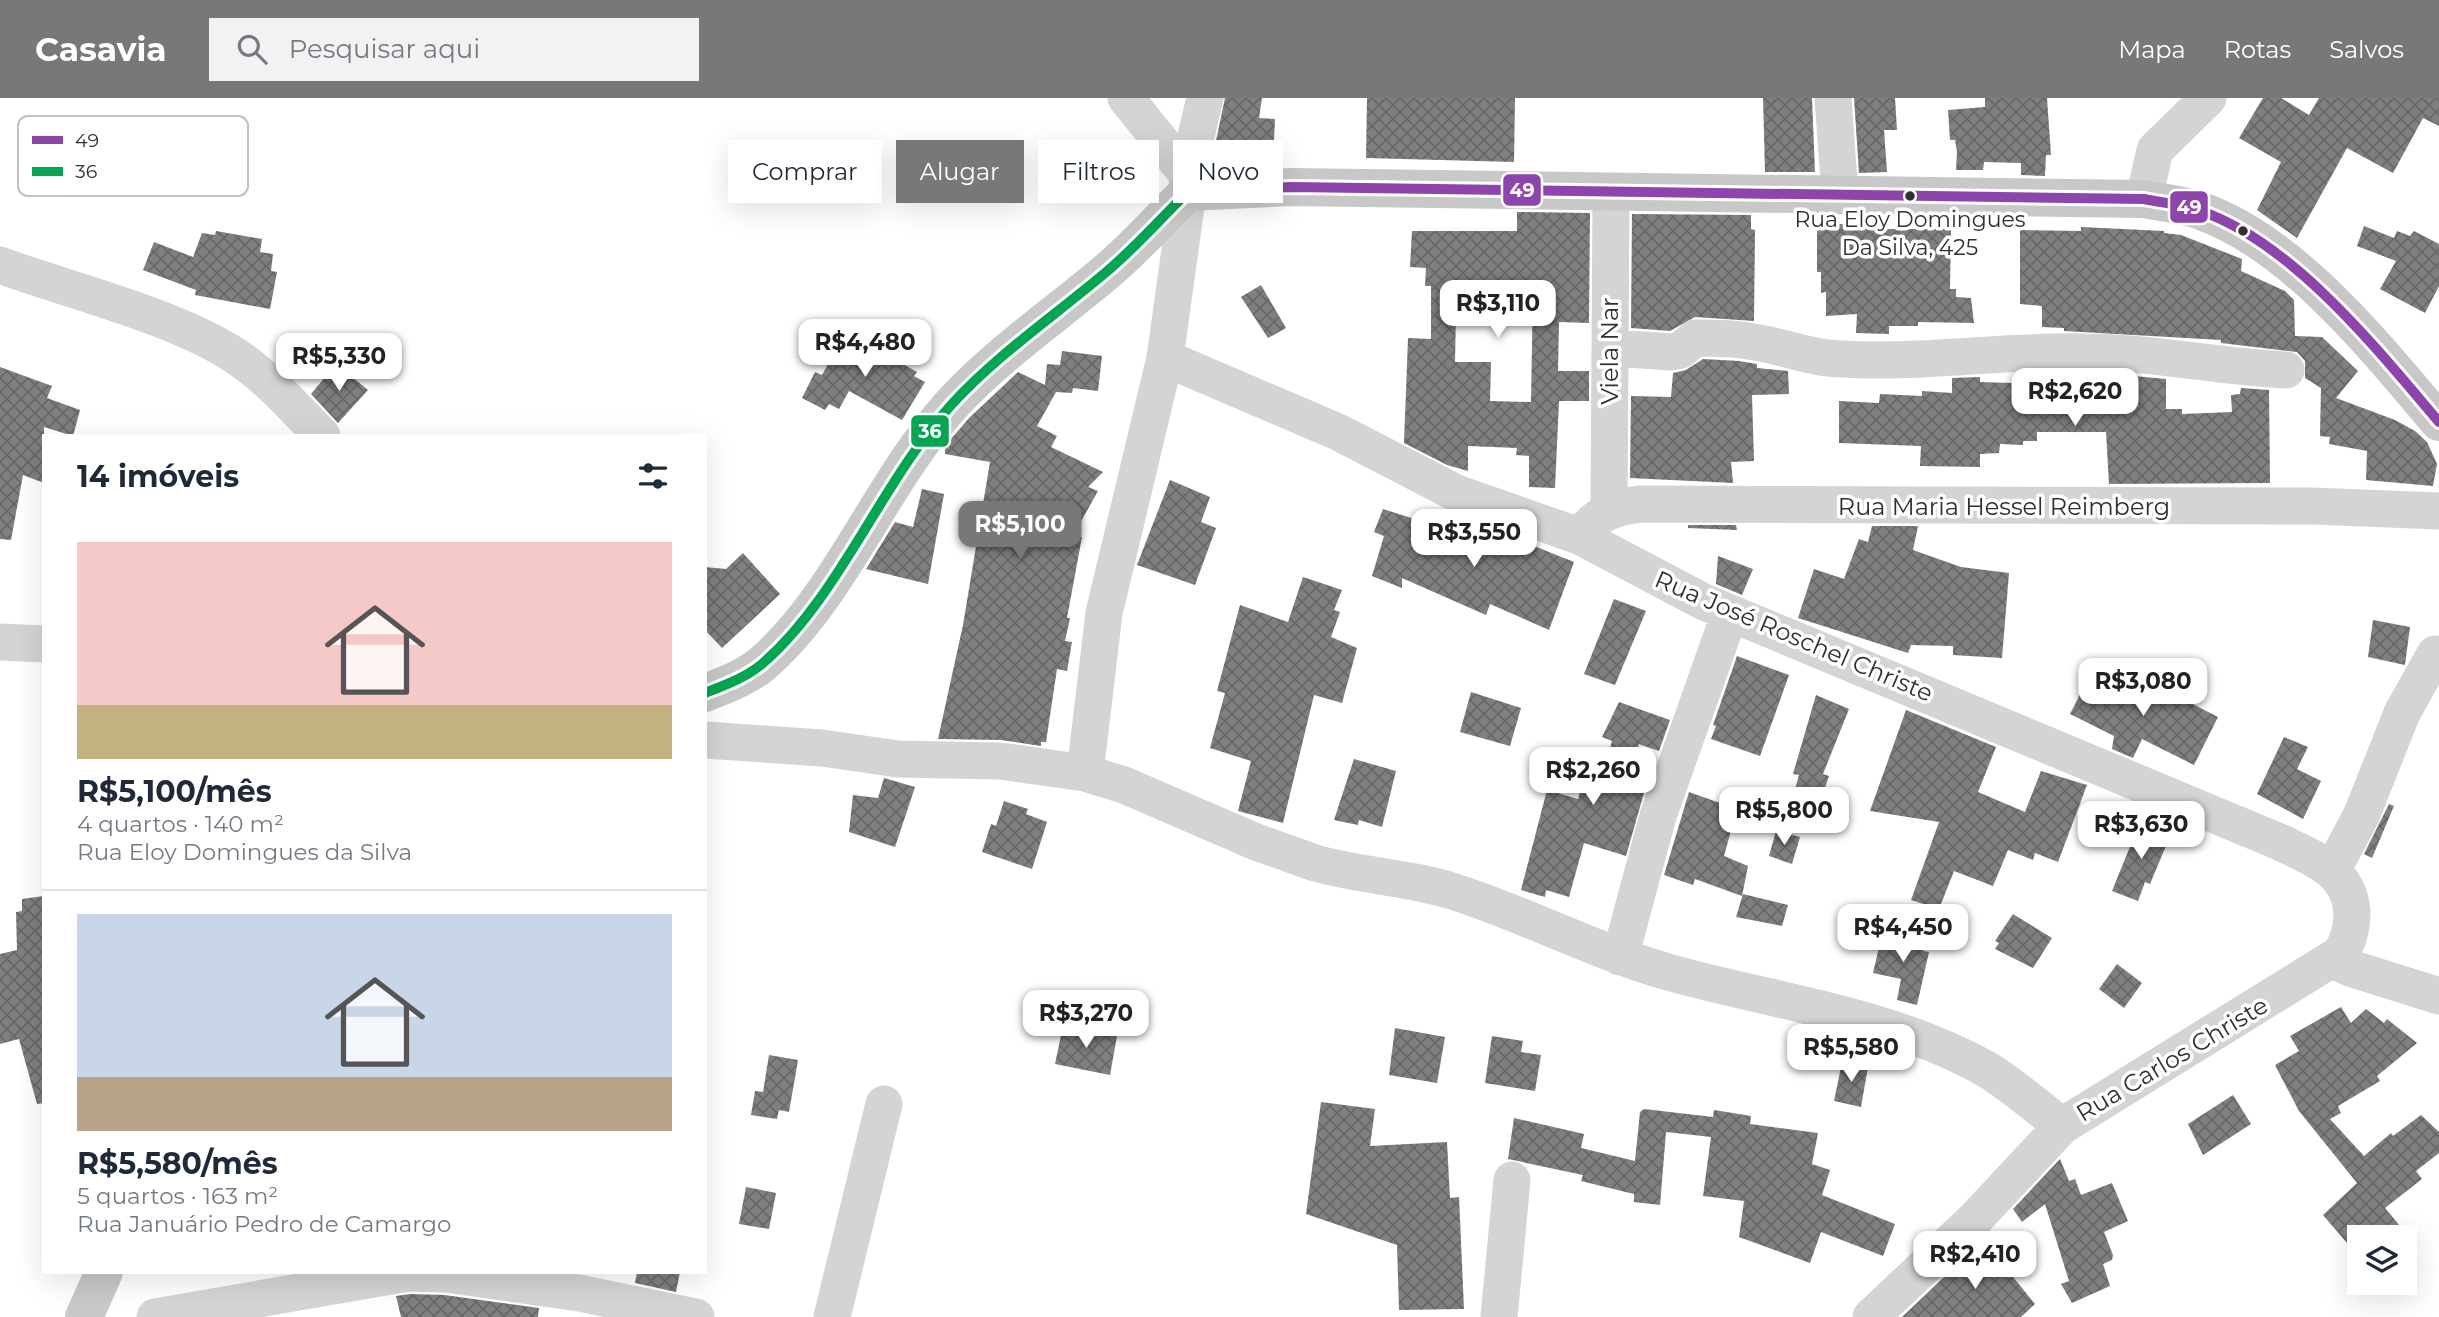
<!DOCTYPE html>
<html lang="pt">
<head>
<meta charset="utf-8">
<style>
	:root { --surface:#fff; --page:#f2f2f3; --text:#1f2937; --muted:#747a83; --line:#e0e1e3; --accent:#787878 }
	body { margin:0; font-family:Montserrat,sans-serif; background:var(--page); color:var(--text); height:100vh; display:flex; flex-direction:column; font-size:26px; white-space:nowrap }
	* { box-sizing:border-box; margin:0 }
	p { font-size:23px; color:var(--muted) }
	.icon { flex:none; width:38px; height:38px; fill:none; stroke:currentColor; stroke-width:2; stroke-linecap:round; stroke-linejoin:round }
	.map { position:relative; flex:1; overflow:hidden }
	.side { position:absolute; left:42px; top:336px; width:665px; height:840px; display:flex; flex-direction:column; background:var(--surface); border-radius:0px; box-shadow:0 7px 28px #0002 }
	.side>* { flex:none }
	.top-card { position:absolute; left:728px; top:42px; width:665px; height:63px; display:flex; gap:14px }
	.fabs { position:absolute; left:2347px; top:1127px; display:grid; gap:14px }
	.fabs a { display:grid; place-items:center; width:70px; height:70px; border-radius:0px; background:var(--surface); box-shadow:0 7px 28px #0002; font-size:35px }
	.price { position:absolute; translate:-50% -60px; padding:0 16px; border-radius:14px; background:#fff; color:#222; font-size:23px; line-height:46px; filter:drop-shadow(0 2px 4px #0008) }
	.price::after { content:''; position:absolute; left:50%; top:42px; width:21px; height:16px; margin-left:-10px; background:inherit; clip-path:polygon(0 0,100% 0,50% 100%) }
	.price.active { background:var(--accent); color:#fff }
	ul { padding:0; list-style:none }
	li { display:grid; align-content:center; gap:14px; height:371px; padding:0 35px }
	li+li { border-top:2px solid var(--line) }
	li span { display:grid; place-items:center; height:217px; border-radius:0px; color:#555 }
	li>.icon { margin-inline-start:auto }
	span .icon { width:126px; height:126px; fill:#fffc; stroke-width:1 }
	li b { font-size:30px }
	h2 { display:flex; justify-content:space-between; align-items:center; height:84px; padding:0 35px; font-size:30px }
	.tag { padding:0 24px; border-radius:0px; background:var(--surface); box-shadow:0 7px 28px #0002; font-size:24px; line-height:63px }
	.tag.active { background:var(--accent); color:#fff }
	header { display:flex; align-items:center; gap:42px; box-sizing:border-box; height:98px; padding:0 35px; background:var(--accent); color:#fff }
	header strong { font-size:33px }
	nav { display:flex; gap:38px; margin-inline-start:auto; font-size:24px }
	.search { width:490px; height:63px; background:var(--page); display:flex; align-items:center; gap:18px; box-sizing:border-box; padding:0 24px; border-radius:0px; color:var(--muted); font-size:26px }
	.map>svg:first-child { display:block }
	.building { fill:url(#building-cross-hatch); fill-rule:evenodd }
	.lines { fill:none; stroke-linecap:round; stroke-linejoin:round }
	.minor { stroke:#d4d4d4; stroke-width:37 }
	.major { stroke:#c8c8c8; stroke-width:38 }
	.bus-1-casing { stroke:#fff; stroke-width:16 }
	.bus-2-casing { stroke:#fff; stroke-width:16 }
	.bus-1 { stroke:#8e44ad; stroke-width:10 }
	.bus-2 { stroke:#00a651; stroke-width:10 }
	.bus-dot { fill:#303030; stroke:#fff; stroke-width:2.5 }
	.labels { text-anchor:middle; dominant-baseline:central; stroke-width:7; stroke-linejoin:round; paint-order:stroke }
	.bus-label { font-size:22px; fill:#303030; stroke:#fff }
	.street-label { font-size:24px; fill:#303030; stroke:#fff }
	.key { fill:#fff; stroke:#c1c1c1; stroke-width:2 }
	.key-label { font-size:19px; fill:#303030 }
	.line-badge { stroke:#fff; stroke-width:2.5 }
	.badge-label { font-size:19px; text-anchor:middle; font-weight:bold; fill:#fff }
</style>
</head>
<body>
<header>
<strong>Casavia</strong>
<div class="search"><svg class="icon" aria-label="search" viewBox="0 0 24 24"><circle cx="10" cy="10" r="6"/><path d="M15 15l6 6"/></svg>Pesquisar aqui</div>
<nav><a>Mapa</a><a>Rotas</a><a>Salvos</a></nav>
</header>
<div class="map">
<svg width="2439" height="1219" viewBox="0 0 2439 1219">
	<defs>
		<pattern id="building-cross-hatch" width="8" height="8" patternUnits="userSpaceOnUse" patternTransform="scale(1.75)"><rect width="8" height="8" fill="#7f7f7f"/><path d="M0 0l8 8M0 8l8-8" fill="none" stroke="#686868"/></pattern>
	</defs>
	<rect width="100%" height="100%" fill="#fff"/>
	<path class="building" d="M 1225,0 L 1262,0 L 1259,20 L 1275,21 L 1273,64 L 1254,62 L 1254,67 L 1219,65 L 1219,58 L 1213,57 Z
		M 1367,0 L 1515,0 L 1514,64 L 1366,60 Z
		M 1763,0 L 1812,0 L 1815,74 L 1765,74 Z
		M 1854,0 L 1895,0 L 1897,32 L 1884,32 L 1887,74 L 1859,75 Z
		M 1985,0 L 2047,0 L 2051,57 L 2046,57 L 2045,78 L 2021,77 L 2021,65 L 1984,64 L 1983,72 L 1956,72 L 1957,54 L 1955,42 L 1950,42 L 1948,12 L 1985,9 Z
		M 2263,0 L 2281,0 L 2309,17 L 2319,0 L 2439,0 L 2439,28 L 2423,20 L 2393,75 L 2347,50 L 2297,140 L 2257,112 L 2281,64 L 2239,40 Z
		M 1517,114 L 1590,115 L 1589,225 L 1559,224 L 1558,273 L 1589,273 L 1589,303 L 1559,303 L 1555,390 L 1529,389 L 1529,358 L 1516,357 L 1517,350 L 1468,348 L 1468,373 L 1447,367 L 1404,345 L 1408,240 L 1431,241 L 1431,188 L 1425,188 L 1426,170 L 1410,169 L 1412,133 L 1517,133 ZM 1488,188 L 1533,189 L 1531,304 L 1490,303 L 1491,264 L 1455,264 L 1456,214 L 1487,215 Z
		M 1632,116 L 1751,117 L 1751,131 L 1755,132 L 1754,223 L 1695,219 L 1670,233 L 1631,230 Z
		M 1817,126 L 1886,126 L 1886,131 L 1951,131 L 1950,191 L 1956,191 L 1956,199 L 1971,200 L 1974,225 L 1918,224 L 1918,228 L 1889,228 L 1889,236 L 1856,235 L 1857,216 L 1826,218 L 1826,194 L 1821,195 L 1821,174 L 1817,174 Z
		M 2364,128 L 2394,140 L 2397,133 L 2410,138 L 2414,133 L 2439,146 L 2439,188 L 2425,215 L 2380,191 L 2396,163 L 2357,148 Z
		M 2081,129 L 2164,133 L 2164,135 L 2181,137 L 2242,161 L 2241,173 L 2285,193 L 2294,202 L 2295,238 L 2322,239 L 2358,273 L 2336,300 L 2395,322 L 2415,333 L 2427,344 L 2437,366 L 2433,388 L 2366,382 L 2367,353 L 2329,346 L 2330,339 L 2320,338 L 2321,290 L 2305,280 L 2305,263 L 2297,254 L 2221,245 L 2221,242 L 2064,233 L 2064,230 L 2042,229 L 2042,208 L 2020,206 L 2020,132 L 2081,133 Z
		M 216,133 L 262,141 L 260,154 L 273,156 L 271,173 L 277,174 L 270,211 L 195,197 L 196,192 L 143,172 L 154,144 L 193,159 L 202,135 L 215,137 Z
		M 1261,187 L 1286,230 L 1268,240 L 1241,199 Z
		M 846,234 L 917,274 L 914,278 L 925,284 L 902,322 L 849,293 L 839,311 L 829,306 L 825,312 L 802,300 L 815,274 L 822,277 Z
		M 1062,253 L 1102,258 L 1098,293 L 1073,290 L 1072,295 L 1056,294 L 1037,328 L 1057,338 L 1051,349 L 1103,374 L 1088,389 L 1098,393 L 1074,436 L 1082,439 L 1067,520 L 1070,520 L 1065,543 L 1072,544 L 1067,573 L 1057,571 L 1046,644 L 1041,644 L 1041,648 L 1001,642 L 938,641 L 963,527 L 990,364 L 945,356 L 945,348 L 969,320 L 1018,274 L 1045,287 L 1047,266 L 1060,267 Z
		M 1703,261 L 1739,263 L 1757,266 L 1757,270 L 1788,273 L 1789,296 L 1752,297 L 1754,363 L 1731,364 L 1733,385 L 1630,380 L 1631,298 L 1671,299 L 1673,275 L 1686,272 Z
		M 336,266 L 368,292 L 338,325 L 311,296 Z
		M 0,269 L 52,288 L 47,300 L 80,312 L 73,338 L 44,329 L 44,385 L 23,377 L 11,442 L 0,441 Z
		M 2102,275 L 2166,281 L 2166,311 L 2182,311 L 2182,316 L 2232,314 L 2231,297 L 2240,296 L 2241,290 L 2269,292 L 2270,385 L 2109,386 L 2106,334 L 2037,334 L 2037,343 L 2023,343 L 2023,347 L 2000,346 L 1999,355 L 1980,356 L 1980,369 L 1920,368 L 1921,348 L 1839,345 L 1839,303 L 1879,305 L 1880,296 L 1922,298 L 1922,293 L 1952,295 L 1952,280 L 1980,279 L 1980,284 L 2042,286 L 2042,299 L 2105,299 Z
		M 1170,382 L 1210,399 L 1201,424 L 1216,430 L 1195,487 L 1137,467 Z
		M 922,391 L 944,396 L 928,486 L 866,471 L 895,424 L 913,429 Z
		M 1383,411 L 1427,425 L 1424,434 L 1471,453 L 1481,426 L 1525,442 L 1524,444 L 1574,464 L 1549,532 L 1490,506 L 1486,517 L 1402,480 L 1402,490 L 1372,478 L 1384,438 L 1374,434 Z
		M 1688,427 L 1736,427 L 1737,432 L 1688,430 Z
		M 1872,428 L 1918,428 L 1913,452 L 1961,469 L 2009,475 L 2002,560 L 1953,557 L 1953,548 L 1911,547 L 1908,555 L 1798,520 L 1814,471 L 1844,481 L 1859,441 L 1868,444 Z
		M 743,455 L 780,496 L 722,550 L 705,532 L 705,469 L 726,471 Z
		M 1718,458 L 1753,471 L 1742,497 L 1716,486 Z
		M 1303,479 L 1342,492 L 1334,512 L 1340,514 L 1331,539 L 1357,550 L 1342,605 L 1314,597 L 1283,725 L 1238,713 L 1251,663 L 1210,650 L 1225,595 L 1217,593 L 1240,507 L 1288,524 Z
		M 1614,501 L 1646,513 L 1615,587 L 1584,576 Z
		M 2373,522 L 2410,529 L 2405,567 L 2368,559 Z
		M 1737,558 L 1789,577 L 1760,658 L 1711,641 L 1716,628 L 1713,627 Z
		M 2094,569 L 2174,606 L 2177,598 L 2218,619 L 2194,667 L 2142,641 L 2133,660 L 2112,651 L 2114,638 L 2070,616 Z
		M 1471,594 L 1521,610 L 1510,648 L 1460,634 Z
		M 1816,597 L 1849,611 L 1823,676 L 1829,678 L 1816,717 L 1790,709 L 1799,677 L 1793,676 Z
		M 1619,604 L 1670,622 L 1659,653 L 1639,646 L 1627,690 L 1644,695 L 1626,758 L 1584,745 L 1569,799 L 1546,792 L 1545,799 L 1521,792 L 1547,692 L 1578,701 L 1583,683 L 1600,687 L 1612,643 L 1602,639 Z
		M 1906,612 L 1996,649 L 1978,694 L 2025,714 L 2041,673 L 2087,687 L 2058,764 L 2035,755 L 2033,762 L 2008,752 L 1993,788 L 1954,773 L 1939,811 L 1911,802 L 1939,724 L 1870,713 Z
		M 2284,639 L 2308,649 L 2297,671 L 2321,683 L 2303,721 L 2257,696 Z
		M 1354,661 L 1396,673 L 1382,729 L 1359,722 L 1358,727 L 1334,722 Z
		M 884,680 L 915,689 L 895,749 L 849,734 L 853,697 L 878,700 Z
		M 1689,694 L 1737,711 L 1724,758 L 1748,768 L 1742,798 L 1695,781 L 1693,787 L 1664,777 Z
		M 1004,703 L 1028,711 L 1026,716 L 1047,724 L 1032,771 L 982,754 L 991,726 L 996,728 Z
		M 2389,706 L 2394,708 L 2372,760 L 2364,756 Z
		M 2140,724 L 2171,736 L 2150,786 L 2145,784 L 2138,803 L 2112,793 Z
		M 1776,733 L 1800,739 L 1792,766 L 1769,758 Z
		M 1743,796 L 1788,807 L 1782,828 L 1736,819 Z
		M 44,798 L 44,1005 L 37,1006 L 19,941 L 0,946 L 0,856 L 17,852 L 16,814 L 22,813 L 22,801 Z
		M 2013,816 L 2052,840 L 2033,870 L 1995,851 L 1999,845 L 1995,843 Z
		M 1883,832 L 1925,843 L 1923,853 L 1929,854 L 1917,907 L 1897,902 L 1901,881 L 1873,875 Z
		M 2117,866 L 2142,885 L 2124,910 L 2099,891 Z
		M 2341,909 L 2351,925 L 2366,911 L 2384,925 L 2387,921 L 2417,945 L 2377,978 L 2380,983 L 2338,1008 L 2341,1015 L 2330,1021 L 2364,1058 L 2391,1035 L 2393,1038 L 2421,1017 L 2439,1034 L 2439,1055 L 2416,1073 L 2422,1081 L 2385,1110 L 2400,1128 L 2388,1139 L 2359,1139 L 2359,1159 L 2323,1117 L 2357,1085 L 2299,1013 L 2275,967 L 2299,953 L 2290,938 Z
		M 1063,928 L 1117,938 L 1110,977 L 1055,966 Z
		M 1395,930 L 1445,939 L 1437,985 L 1389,977 Z
		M 1492,938 L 1523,943 L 1521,954 L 1541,957 L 1535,993 L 1485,985 Z
		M 769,957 L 798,962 L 789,1014 L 779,1012 L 777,1021 L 751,1017 L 755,993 L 763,994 Z
		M 1842,964 L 1868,969 L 1861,1009 L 1834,1003 Z
		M 2233,997 L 2251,1026 L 2203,1057 L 2188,1026 Z
		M 1321,1004 L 1375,1011 L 1370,1048 L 1447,1044 L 1450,1100 L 1459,1099 L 1464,1211 L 1399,1212 L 1397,1147 L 1306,1116 Z
		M 1644,1011 L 1713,1019 L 1714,1012 L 1751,1018 L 1750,1026 L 1818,1035 L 1812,1066 L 1830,1072 L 1822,1097 L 1895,1126 L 1883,1158 L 1821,1134 L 1810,1165 L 1739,1139 L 1744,1103 L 1703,1098 L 1711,1039 L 1666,1034 L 1660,1107 L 1634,1104 L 1634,1096 L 1581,1083 L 1583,1077 L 1508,1061 L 1514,1020 L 1584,1036 L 1581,1050 L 1635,1063 L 1640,1014 Z
		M 2060,1061 L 2069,1083 L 2075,1081 L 2081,1097 L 2112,1085 L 2128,1123 L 2104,1134 L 2113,1157 L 2112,1162 L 2103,1166 L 2110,1188 L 2072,1205 L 2061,1186 L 2069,1183 L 2045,1106 L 2022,1124 L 2013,1111 Z
		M 746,1089 L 776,1095 L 769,1131 L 739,1126 Z
		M 1983,1142 L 2035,1206 L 2021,1219 L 1902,1219 Z
		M 637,1174 L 680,1174 L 676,1194 L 635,1185 Z
		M 410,1196 L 444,1197 L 539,1210 L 538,1219 L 401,1219 L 396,1198 Z"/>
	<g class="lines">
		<path class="minor" d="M 1126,0 L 1187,76
			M 1833,0 L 1840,98
			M 2144,101 L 2155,52 L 2208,0
			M 0,167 C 71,193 168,216 231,255 C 265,276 294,309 322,338
			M 1611,250 L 1672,254 L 1681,252 L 1695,240 C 1713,240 1731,240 1748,243 C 1780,247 1809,260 1841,261 C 1920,266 2004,252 2085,254 C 2153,254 2218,269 2286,272
			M 1165,260 L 1338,334 L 1456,395 L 1579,438 L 1704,504 L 2282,745 C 2315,761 2349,773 2352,814 C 2352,830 2349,843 2340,856 L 2062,1028 L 1975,1121 L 1871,1219
			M 1609,411 L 1611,94
			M 1579,438 C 1599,415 1609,411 1639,406 L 2312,408 L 2439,413
			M 0,544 L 44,546
			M 705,642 L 822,650 L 898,661 L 1000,663 L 1085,675 L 1124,687 L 1256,744 L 1315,765 C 1361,778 1409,779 1455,794 C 1527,817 1594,853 1668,874 C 1774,904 1888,916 1986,971 C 2013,987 2037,1009 2062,1028
			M 1085,675 L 1104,515 L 1165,260 L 1188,94 L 1187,76 L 1205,0
			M 2333,771 L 2362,716 L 2402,615 L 2435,556
			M 1620,859 L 1658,718 L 1730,515
			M 2333,862 L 2350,870 L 2439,898
			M 155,1219 L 408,1175 L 446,1176 L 579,1195 L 696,1219
			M 832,1219 L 884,1006
			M 1499,1219 L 1512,1082"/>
		<path class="major" d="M 705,595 C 725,587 745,580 762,566 C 839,500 881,384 952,306 C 997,257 1054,218 1105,175 C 1134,151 1160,121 1188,94 L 1291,89 L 2144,101 C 2162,105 2184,106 2201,113 C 2294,146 2376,250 2439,324
			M 84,1219 L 104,1174"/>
		<g class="bus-1-casing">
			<path id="bus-1" d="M 1188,94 L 1291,89 L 2144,101 C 2162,105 2184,106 2201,113 C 2294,146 2376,250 2439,324"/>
		</g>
		<g class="bus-2-casing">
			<path id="bus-2" d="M 705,595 C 725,587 745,580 762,566 C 839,500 881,384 952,306 C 997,257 1054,218 1105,175 C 1134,151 1160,121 1188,94"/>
		</g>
		<use href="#bus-1" class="bus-1"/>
		<use href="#bus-2" class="bus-2"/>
	</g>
	<g class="bus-dot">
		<circle cx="1910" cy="98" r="6"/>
		<circle cx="2243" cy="133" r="6"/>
	</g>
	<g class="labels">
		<g class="bus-label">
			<text x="1910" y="121">Rua Eloy Domingues<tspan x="1910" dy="28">Da Silva, 425</tspan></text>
		</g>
		<g class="street-label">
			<text transform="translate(1609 253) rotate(-90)">Viela Nar</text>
			<text x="2004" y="408">Rua Maria Hessel Reimberg</text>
			<text transform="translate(1794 538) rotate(23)">Rua José Roschel Christe</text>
			<text transform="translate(2172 961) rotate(-31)">Rua Carlos Christe</text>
		</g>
	</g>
	<rect x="18" y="18" width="230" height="80" rx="10" class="key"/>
	<rect x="32" y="38" width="31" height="8" fill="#8e44ad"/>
	<rect x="32" y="69" width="31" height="9" fill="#00a651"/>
	<g class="key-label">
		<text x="75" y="49">49</text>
		<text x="75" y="80">36</text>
	</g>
	<g class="line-badge">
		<rect x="1502" y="75" width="40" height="34" rx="7" fill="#8e44ad"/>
		<rect x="2169" y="92" width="40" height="34" rx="7" fill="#8e44ad"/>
		<rect x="910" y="316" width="40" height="34" rx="7" fill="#00a651"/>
	</g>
	<g class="badge-label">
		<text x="1522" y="99">49</text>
		<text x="2189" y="116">49</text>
		<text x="930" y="340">36</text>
	</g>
</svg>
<div class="fabs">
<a><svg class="icon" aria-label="layers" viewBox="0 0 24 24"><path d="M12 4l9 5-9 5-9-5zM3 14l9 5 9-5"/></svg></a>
</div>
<b class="price" style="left:1498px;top:242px">R$3,110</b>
<b class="price" style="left:865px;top:281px">R$4,480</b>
<b class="price" style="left:339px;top:295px">R$5,330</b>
<b class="price" style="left:2075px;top:330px">R$2,620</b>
<b class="price active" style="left:1020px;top:463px">R$5,100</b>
<b class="price" style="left:1474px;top:471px">R$3,550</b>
<b class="price" style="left:2143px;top:620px">R$3,080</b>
<b class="price" style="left:1593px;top:709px">R$2,260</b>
<b class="price" style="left:1784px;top:749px">R$5,800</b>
<b class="price" style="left:2141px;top:763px">R$3,630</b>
<b class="price" style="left:1903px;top:866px">R$4,450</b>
<b class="price" style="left:1086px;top:952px">R$3,270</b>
<b class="price" style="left:1851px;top:986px">R$5,580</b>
<b class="price" style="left:1975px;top:1193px">R$2,410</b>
<div class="top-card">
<a class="tag">Comprar</a>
<a class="tag active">Alugar</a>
<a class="tag">Filtros</a>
<a class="tag">Novo</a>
</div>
<section class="side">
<h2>14 imóveis<svg class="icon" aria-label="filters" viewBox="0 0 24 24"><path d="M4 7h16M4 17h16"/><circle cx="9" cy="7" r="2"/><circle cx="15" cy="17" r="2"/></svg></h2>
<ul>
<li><span style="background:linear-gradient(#f6c9c9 75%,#c2b280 0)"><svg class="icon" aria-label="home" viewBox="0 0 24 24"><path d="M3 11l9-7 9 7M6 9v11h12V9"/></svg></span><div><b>R$5,100/mês</b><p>4 quartos · 140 m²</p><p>Rua Eloy Domingues da Silva</p></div></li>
<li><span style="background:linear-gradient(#c9d6e8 75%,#b9a48a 0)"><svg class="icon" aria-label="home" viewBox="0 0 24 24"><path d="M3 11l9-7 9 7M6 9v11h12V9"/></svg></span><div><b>R$5,580/mês</b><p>5 quartos · 163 m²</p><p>Rua Januário Pedro de Camargo</p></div></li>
</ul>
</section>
</div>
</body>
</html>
